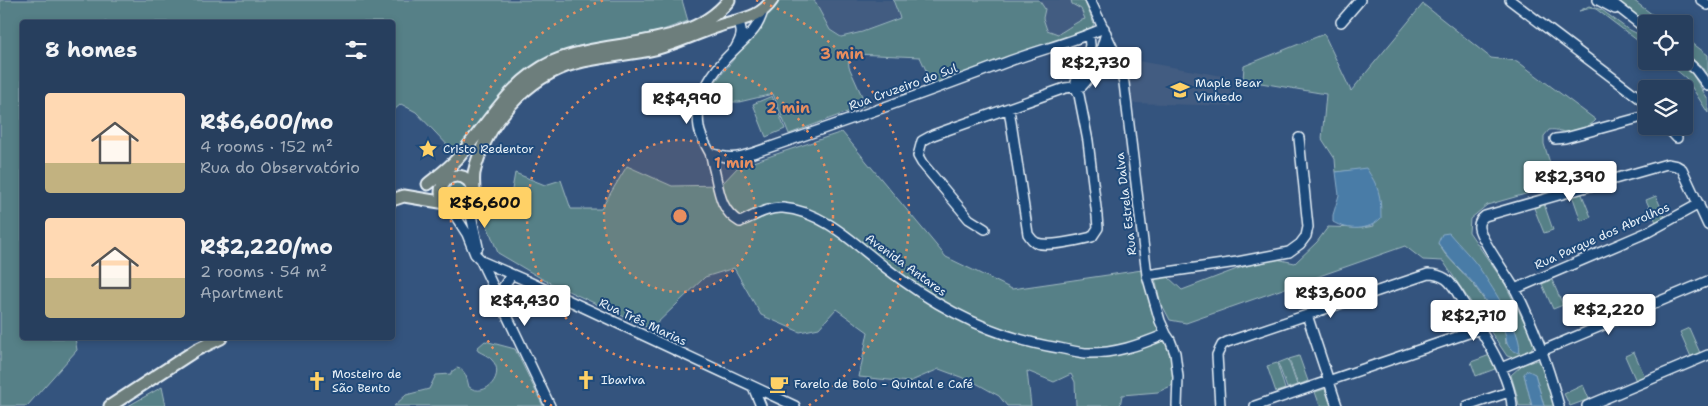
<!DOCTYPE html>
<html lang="en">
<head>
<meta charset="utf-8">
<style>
	:root { --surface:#273f5e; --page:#334a67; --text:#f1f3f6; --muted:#a4afbc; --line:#435873; --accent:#ffd166 }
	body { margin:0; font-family:"Shantell Sans",sans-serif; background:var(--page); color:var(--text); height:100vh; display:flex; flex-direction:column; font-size:19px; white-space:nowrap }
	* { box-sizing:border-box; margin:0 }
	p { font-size:16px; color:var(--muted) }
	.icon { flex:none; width:28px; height:28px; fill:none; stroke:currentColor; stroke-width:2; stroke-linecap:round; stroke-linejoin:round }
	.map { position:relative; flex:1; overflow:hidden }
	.drawer { position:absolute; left:20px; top:20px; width:375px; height:320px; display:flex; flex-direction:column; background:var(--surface); border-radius:5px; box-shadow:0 2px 8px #0003,0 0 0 1px var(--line) }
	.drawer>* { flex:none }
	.controls { position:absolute; left:1638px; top:15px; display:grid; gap:10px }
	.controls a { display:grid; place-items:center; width:55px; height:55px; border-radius:5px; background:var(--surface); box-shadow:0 2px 8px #0003,0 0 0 1px var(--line); font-size:25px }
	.price { position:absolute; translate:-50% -42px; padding:0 11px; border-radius:5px; background:#fff; color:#222; font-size:16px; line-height:32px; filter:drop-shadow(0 1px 2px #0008) }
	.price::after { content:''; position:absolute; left:50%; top:30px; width:15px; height:11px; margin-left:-8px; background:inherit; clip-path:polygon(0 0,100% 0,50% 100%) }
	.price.selected { background:var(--accent); color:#111 }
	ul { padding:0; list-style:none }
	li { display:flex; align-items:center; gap:15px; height:125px; padding:0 25px }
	li span { display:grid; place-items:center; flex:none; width:140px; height:100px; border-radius:5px; color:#555 }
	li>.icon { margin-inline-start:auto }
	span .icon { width:60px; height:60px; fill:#fffc; stroke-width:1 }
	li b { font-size:21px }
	h2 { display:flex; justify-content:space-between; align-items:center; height:60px; padding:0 25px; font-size:21px }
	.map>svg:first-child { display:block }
	.built { fill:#435c81 }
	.green { fill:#568087; stroke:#9fb8c0; fill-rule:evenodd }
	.water { fill:#497ca7; stroke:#89abc7 }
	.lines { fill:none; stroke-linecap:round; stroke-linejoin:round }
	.minor-casing { stroke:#e8f1f8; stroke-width:12 }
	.major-casing { stroke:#e8f1f8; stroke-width:15 }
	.minor { stroke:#1f4a7a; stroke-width:9 }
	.major { stroke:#6d7e7c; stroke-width:11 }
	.ring { fill:none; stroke:#e88e5f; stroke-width:2.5; stroke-dasharray:2.5 5 }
	.labels { text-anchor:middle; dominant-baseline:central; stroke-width:4; stroke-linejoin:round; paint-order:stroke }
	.poi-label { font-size:12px; fill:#e8f1f8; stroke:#1f4a7a; text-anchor:start }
	.street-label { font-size:12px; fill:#e8f1f8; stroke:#1f4a7a }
	.centre { fill:#e88e5f; stroke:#1f4a7a; stroke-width:2.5 }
	.ring-label { font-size:15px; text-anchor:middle; font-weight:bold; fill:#e88e5f; stroke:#1f4a7a; stroke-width:4; stroke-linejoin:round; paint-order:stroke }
</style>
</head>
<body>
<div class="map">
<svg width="1708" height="406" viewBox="0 0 1708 406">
	<rect width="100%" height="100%" fill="#34547e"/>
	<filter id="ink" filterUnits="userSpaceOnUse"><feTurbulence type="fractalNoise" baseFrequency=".02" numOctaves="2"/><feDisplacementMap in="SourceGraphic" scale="10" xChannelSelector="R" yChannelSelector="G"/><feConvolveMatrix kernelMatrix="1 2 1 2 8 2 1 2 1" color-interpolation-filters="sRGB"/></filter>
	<g filter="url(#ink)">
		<path class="built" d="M 815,0 L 892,0 L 899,17 L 863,31 L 841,36 L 830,29 Z
			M 1020,0 L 1084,0 L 1094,24 L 1044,46 Z
			M 1126,59 L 1228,77 L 1232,106 L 1133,103 Z"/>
		<path class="green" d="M 0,0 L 682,0 L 688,21 L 657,32 L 579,46 L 551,56 L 523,74 L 505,90 L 474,131 L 453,151 L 416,112 L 401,104 L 393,111 L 392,22 L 22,22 L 22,338 L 75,338 L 77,350 L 27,406 L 0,406 Z
			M 778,0 L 814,0 L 830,30 L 841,37 L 862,32 L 900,18 L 893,0 L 1039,0 L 1045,9 L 1043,18 L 1047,30 L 1058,34 C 1068,29 1075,22 1085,19 L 1081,9 L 1072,4 L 1071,0 L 1084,0 L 1094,24 L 1089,32 L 933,86 L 920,57 L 855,54 L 848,57 L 849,67 L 866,105 L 789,134 L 773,94 L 739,102 L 711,102 L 709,90 L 757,30 Z
			M 1616,0 L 1633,0 L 1665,24 L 1647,24 Z
			M 1423,4 L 1491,58 L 1517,61 L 1596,120 C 1590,127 1575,133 1566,132 C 1558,131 1557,129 1549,130 L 1544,136 L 1544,144 L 1557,185 L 1487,205 L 1470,219 L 1469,232 L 1505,284 L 1535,343 L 1529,352 L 1514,358 L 1507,356 L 1443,261 L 1423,260 L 1405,246 L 1186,323 L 1170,320 L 1160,301 L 1155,278 L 1168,277 L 1182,290 L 1237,269 L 1272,258 L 1295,263 L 1317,242 L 1328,227 L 1362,228 L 1374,226 L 1366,169 L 1336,172 L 1335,159 L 1322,139 L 1326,94 L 1243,80 L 1244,66 L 1324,34 L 1351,91 ZM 1438,243 L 1513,326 L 1506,344 L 1505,331 L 1474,285 L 1445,254 Z
			M 1589,6 L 1602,10 L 1626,28 L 1646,38 L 1646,47 L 1596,9 L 1591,8 L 1579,11 Z
			M 1684,37 L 1708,55 L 1708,76 L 1701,66 L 1684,52 Z
			M 1665,61 L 1678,61 L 1692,74 L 1708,99 L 1708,113 L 1686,78 Z
			M 772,96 L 785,129 L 766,137 L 753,104 Z
			M 842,132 L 946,257 L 1012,289 L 1142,270 L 1150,305 L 1167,343 L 1172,364 L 1173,385 L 1158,392 L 1122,395 L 1120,406 L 1076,406 L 1075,382 L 1071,374 L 1054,382 L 1027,371 L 1031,406 L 1007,406 L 999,396 L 974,382 L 939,369 L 909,382 L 859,377 L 868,332 L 836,309 L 819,328 L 800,332 L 761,315 L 734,268 L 705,277 L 651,329 L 544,280 L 498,253 L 487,225 L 486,194 L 511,195 L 515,173 L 545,185 L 561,180 L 571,209 L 601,209 L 627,166 L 672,186 L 721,185 L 738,167 Z
			M444 192a13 13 0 1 1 26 0a13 13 0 1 1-26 0Z
			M 1581,192 L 1591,217 L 1581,221 L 1572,195 Z
			M 1656,196 L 1665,217 L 1656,222 L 1646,200 Z
			M 1544,204 L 1553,230 L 1544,233 L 1534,208 Z
			M 1552,280 L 1563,305 L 1553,309 L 1542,284 Z
			M 1689,328 L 1700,353 L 1691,357 L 1680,332 Z
			M 485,341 L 515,349 L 543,406 L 394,406 L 406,395 L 429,389 L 436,375 L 451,374 L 451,372 L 457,368 C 466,370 467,379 469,387 C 486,399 506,374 492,360 C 489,356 483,354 478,351 L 477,348 Z
			M 1634,352 L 1645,377 L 1636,381 L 1625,356 Z
			M 1490,355 L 1495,369 L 1476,376 L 1471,362 Z
			M 1299,356 L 1308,381 L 1298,385 L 1289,359 Z
			M 1288,359 L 1297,385 L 1287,388 L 1278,363 Z
			M 1537,360 L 1545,364 L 1557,406 L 1544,406 L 1535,374 L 1524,374 L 1532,406 L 1519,406 L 1517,395 L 1511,375 L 1522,365 Z
			M 1277,363 L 1285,389 L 1276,392 L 1267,366 Z
			M 1583,385 L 1589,399 L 1570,406 L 1564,394 Z
			M 162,387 L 166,406 L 128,406 Z
			M 1325,389 L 1331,406 L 1320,406 L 1315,392 Z"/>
		<path class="water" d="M 1366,168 C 1379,187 1381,195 1381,218 C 1369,231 1348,231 1333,222 L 1333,215 L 1339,195 L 1336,172 Z
			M 1449,233 C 1460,246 1473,258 1482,272 C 1492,287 1525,337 1519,353 C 1501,347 1510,338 1502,327 C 1493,313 1484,297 1474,284 C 1462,270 1448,259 1438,243 L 1442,234 Z
			M 1527,370 L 1535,374 L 1544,406 L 1532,406 L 1524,374 Z"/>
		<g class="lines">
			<g class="minor-casing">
				<path id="minor" d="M 1090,0 L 1114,51 L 1124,83 L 1147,275 L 1160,321 L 1166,334 L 1170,340 L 1175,353 L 1178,377 L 1177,406
					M 1510,0 L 1646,103
					M 1598,0 L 1615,9
					M 1609,0 L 1646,29
					M 1701,0 L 1708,5
					M 763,11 C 757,31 748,36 734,50 C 714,69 694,97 699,127 C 700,136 705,143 709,151 C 712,156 712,163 714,169 C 719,190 720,211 740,222 C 754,216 768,207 783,208 C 823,211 856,245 886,268 C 937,308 995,338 1059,348 C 1068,350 1077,352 1085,353 C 1114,354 1140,345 1166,334
					M 1341,22 L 1360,0
					M 736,47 C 742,37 743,31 738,20
					M 1684,59 L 1696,70 L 1708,86
					M 1009,109 L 1028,234 C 1031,238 1032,241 1037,243 C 1048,247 1080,240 1092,237 L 1098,228 L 1097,216 L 1088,141 L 1079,95 L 1076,88 L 1076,82 L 1088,55 L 1090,45 L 1089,35
					M 1666,126 L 1677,138
					M 1555,139 L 1565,138 L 1646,116
					M 710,153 C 728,159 735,159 753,153 C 838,124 923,94 1007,62 C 1039,50 1073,42 1104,28
					M 473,197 L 471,215 L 478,247
					M 449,206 L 467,234 L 475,254 L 480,259 L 550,406
					M 985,229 L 969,219 L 922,163 L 918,156 L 922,141 L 933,135 L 1065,88 L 1082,86 C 1097,71 1100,52 1106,33
					M 481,261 L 527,281 L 795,406
					M 1147,275 L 1237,262 L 1289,252 L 1300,244 L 1306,236 L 1308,227 L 1299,138
					M 1515,289 L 1648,232 L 1699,204
					M 499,302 L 504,286 L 511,275
					M 1307,315 L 1337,406
					M 1501,368 L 1708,281
					M 753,387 L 761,406
					M 1220,406 L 1217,355 L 1222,345 L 1227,342 L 1428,274 C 1435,274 1440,275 1446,279 C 1454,285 1459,296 1464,304 C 1481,331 1510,374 1512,406
					M 1255,406 L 1480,329
					M 1467,406 L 1509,392
					M 1559,406 C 1548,366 1535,328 1516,291 C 1509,278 1480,238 1479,228 C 1478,222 1481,219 1485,216 L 1667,164 L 1677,166 L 1682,169 L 1708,225
					M 1587,406 L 1708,355"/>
			</g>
			<g class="major-casing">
				<path id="major" d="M441 192a16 16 0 1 1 32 0a16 16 0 1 1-32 0Z
					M 428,184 C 438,176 449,168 457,159 C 488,125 509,82 552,62 C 606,38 689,51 729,0
					M 474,192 C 474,186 473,179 474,173 C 485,124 527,76 576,63 C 602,56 629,55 655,49 C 677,43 697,33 719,26 C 739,19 760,19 772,0
					M 392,200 L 404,196 L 446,203
					M 110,406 L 196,350 L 221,338"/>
			</g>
			<use href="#minor" class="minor"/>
			<use href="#major" class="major"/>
		</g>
	</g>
	<circle cx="680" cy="216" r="76" fill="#e88e5f" fill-opacity=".12"/>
	<g class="ring">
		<circle cx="680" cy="216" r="76"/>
		<circle cx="680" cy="216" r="153"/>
		<path d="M552 406A229 229 0 0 1 604 0M756 0A229 229 0 0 1 808 406"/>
	</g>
	<defs>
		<g id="school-bare" transform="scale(1.5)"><path d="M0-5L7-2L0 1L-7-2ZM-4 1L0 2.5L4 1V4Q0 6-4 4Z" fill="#ffd166" stroke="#1f4a7a" stroke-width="2.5" paint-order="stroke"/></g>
		<g id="sight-bare" transform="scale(1.5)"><path d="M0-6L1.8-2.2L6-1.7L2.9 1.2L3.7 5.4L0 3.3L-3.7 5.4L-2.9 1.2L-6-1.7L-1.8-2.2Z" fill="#ffd166" stroke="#1f4a7a" stroke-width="2.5" paint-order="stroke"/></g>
		<g id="church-bare" transform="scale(1.5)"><path d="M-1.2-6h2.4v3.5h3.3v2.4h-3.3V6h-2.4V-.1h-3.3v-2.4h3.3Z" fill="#ffd166" stroke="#1f4a7a" stroke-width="2.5" paint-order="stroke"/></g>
		<g id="cafe-bare" transform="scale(1.5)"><path d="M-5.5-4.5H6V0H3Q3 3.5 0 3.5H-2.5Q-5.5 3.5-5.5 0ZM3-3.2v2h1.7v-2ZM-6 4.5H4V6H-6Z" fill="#ffd166" stroke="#1f4a7a" stroke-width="2.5" paint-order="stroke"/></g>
	</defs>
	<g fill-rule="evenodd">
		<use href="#school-bare" x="1180" y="90"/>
		<use href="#sight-bare" x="428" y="149"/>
		<use href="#church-bare" x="586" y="380"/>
		<use href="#church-bare" x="317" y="381"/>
		<use href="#cafe-bare" x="779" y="384"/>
	</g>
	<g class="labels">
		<g class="poi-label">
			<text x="1195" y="83">Maple Bear<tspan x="1195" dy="14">Vinhedo</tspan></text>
			<text x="443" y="149">Cristo Redentor</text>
			<text x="332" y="374">Mosteiro de<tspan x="332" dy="14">São Bento</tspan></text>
			<text x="601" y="380">Ibaviva</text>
			<text x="794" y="384">Farelo de Bolo - Quintal e Café</text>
		</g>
		<g class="street-label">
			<text transform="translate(903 87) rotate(-20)">Rua Cruzeiro do Sul</text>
			<text transform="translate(1126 204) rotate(-97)">Rua Estrela Dalva</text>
			<text transform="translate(1602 236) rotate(-24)">Rua Parque dos Abrolhos</text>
			<text transform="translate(906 265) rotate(36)">Avenida Antares</text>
			<text transform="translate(643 322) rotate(25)">Rua Três Marias</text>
		</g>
	</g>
	<circle cx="680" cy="216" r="8" class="centre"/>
	<g class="ring-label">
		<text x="842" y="59">3 min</text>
		<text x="788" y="113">2 min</text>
		<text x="734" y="168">1 min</text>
	</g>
</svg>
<div class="controls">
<a><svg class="icon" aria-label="locate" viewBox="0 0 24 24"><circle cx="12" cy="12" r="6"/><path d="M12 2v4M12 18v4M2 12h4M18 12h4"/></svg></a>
<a><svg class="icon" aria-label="layers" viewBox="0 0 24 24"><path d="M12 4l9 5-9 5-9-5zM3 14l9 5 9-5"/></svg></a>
</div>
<b class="price" style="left:1096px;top:89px">R$2,730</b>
<b class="price" style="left:687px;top:125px">R$4,990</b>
<b class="price" style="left:1570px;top:203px">R$2,390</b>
<b class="price selected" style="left:485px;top:229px">R$6,600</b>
<b class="price" style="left:1331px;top:319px">R$3,600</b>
<b class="price" style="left:525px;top:327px">R$4,430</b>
<b class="price" style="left:1609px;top:336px">R$2,220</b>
<b class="price" style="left:1474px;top:342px">R$2,710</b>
<section class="drawer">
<h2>8 homes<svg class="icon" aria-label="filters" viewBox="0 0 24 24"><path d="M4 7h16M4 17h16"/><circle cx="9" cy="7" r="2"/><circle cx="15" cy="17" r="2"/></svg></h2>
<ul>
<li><span style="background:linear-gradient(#ffd9b3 70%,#c2b280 0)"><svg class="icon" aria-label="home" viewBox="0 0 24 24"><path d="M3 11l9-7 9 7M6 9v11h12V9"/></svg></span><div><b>R$6,600/mo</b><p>4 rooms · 152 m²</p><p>Rua do Observatório</p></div></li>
<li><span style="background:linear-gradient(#ffd9b3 60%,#c2b280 0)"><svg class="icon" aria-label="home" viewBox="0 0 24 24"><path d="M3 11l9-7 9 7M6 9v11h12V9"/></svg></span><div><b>R$2,220/mo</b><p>2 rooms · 54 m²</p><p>Apartment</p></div></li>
</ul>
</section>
</div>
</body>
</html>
